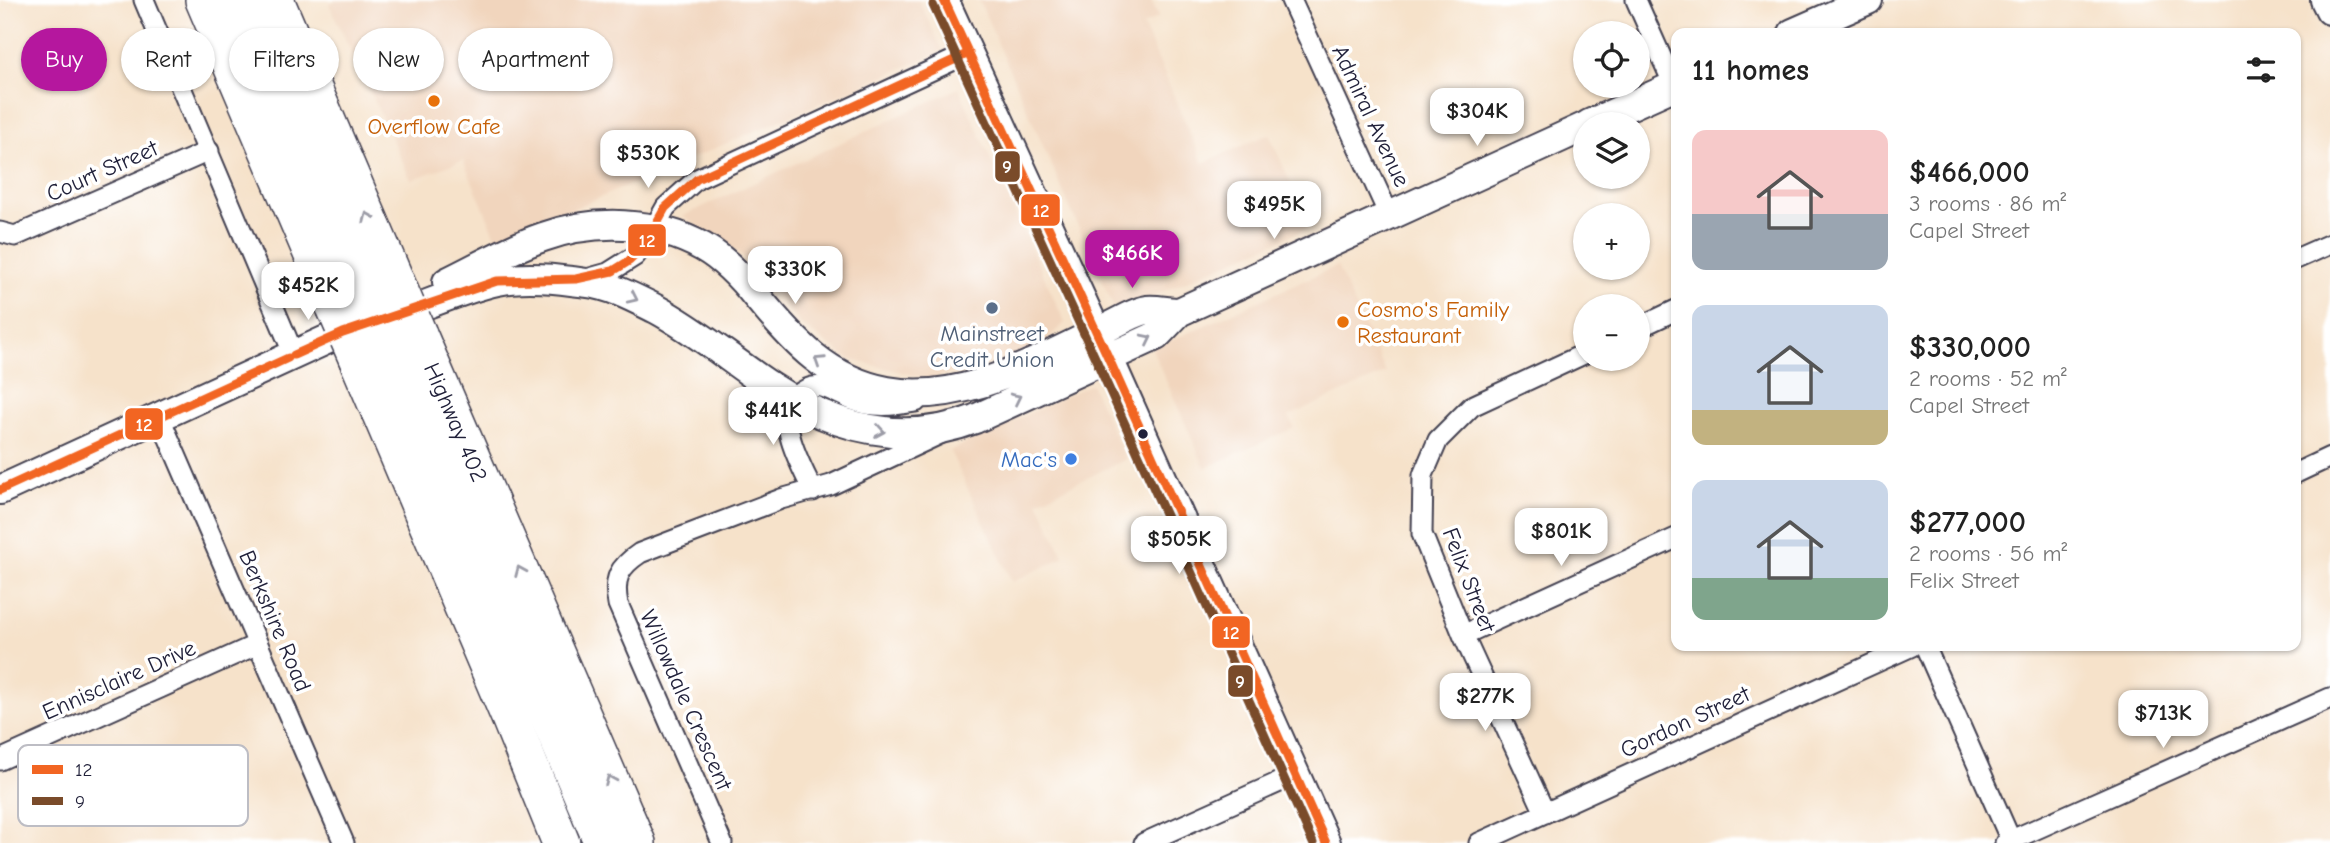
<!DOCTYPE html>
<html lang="en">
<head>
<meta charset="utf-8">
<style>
	:root { --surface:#fff; --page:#f2f2f2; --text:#222; --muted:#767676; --accent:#b5179e }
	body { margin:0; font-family:"Comic Neue",sans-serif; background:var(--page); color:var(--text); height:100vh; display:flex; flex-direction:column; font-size:26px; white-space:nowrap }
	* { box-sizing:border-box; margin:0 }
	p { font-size:23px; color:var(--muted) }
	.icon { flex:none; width:38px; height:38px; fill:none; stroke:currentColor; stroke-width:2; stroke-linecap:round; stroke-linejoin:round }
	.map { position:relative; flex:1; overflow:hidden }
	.details { position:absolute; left:1671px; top:28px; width:630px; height:623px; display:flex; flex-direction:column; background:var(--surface); border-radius:14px; box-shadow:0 2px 5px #0004 }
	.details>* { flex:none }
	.top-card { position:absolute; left:21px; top:28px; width:665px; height:63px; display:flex; gap:14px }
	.controls { position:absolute; left:1573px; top:21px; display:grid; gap:14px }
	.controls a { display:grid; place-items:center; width:77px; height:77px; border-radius:50%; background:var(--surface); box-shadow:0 2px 5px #0004; font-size:35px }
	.price { position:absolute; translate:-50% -60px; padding:0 16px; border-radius:14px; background:#fff; color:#222; font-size:23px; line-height:46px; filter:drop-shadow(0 2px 4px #0008) }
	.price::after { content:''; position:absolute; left:50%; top:42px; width:21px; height:16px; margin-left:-10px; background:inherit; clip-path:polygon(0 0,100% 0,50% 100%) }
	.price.current { background:var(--accent); color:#fff }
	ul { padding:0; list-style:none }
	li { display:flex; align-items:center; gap:21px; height:175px; padding:0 21px }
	li span { display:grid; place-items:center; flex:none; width:196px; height:140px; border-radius:14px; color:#555 }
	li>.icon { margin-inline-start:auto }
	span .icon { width:84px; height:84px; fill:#fffc; stroke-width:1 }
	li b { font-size:30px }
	h2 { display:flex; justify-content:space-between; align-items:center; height:84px; padding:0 21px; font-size:30px }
	.pill { padding:0 24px; border-radius:32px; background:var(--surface); box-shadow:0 2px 5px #0004; font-size:24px; line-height:63px }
	.pill.current { background:var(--accent); color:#fff }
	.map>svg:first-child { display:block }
	.built { fill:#f1d5bd }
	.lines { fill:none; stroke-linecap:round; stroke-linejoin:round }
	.street-casing { stroke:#423f50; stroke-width:23 }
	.secondary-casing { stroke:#423f50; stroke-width:32 }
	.highway-casing { stroke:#423f50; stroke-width:40 }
	.street { stroke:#fff; stroke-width:19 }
	.secondary { stroke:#fff; stroke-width:28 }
	.highway { stroke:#fff; stroke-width:37 }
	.highway-bridge-casing { stroke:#423f50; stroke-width:40; stroke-linecap:butt }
	.highway-bridge { stroke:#fff; stroke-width:37 }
	.bus-1-casing { stroke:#fff; stroke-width:14 }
	.bus-2-casing { stroke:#fff; stroke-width:14 }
	.bus-1 { stroke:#f26522; stroke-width:9 }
	.bus-2 { stroke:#7a4b2a; stroke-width:9 }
	.oneway { stroke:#9c9ca7 }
	.food-dot { fill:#e8710a; stroke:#fff; stroke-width:2.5 }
	.service-dot { fill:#5c6f8a; stroke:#fff; stroke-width:2.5 }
	.bus-dot { fill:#22223b; stroke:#fff; stroke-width:2.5 }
	.shop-dot { fill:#3f7fe0; stroke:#fff; stroke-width:2.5 }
	.labels { text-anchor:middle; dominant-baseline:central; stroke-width:7; stroke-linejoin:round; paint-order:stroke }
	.street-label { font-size:23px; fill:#22223b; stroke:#fff }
	.food-label { font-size:23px; fill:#c56008; stroke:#fff }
	.service-label { font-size:23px; fill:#4e5e75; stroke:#fff }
	.shop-label { font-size:23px; fill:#366cbe; stroke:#fff; text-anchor:end }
	.key { fill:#fff; stroke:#bdbdc4; stroke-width:2 }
	.key-label { font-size:19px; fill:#22223b }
	.line-badge { stroke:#fff; stroke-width:2.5 }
	.badge-label { font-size:19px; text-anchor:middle; font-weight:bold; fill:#fff }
</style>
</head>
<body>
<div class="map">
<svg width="2330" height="843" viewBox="0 0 2330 843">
	<rect width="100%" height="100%" fill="#fff"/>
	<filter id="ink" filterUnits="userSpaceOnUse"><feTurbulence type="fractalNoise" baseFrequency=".0143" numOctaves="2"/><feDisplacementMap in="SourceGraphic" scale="14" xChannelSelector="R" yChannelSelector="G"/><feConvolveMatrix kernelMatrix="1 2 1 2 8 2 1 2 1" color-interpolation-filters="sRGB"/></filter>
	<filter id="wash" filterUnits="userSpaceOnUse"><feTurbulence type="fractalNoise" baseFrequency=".00686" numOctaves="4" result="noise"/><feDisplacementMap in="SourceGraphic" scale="28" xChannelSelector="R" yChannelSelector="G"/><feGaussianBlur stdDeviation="1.57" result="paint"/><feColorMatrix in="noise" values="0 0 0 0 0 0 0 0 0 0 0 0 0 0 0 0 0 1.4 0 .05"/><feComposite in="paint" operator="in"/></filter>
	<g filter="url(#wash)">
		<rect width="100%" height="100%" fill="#f6e2ca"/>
		<path class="built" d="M 335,0 L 919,0 L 943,51 L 498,241 L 463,160 L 411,180 L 329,4 Z
			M 979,0 L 1151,0 L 1159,17 L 1143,25 L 1203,163 L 1269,134 L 1310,227 L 1116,312 Z
			M 959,88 L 1065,323 L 1033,351 L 929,379 L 849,359 L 801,325 L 742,255 L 683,216 Z
			M 1337,266 L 1386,373 L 1289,416 L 1294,428 L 1205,468 L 1152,349 Z
			M 1091,384 L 1126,459 L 1038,501 L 1064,557 L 1012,582 L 950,451 Z"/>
	</g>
	<g filter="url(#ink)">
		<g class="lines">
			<g class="street-casing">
				<path id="street" d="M 144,0 L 294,355
					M 1291,0 L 1389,215
					M 1636,0 L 1676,90
					M 0,232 L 15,236 L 209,151
					M 2296,259 L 2330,244
					M 583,280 L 608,273 L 635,256 L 648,239 L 666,207 L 697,179 L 969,53
					M 1638,328 L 1676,310
					M 160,418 L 344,843
					M 2296,473 L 2330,457
					M 813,491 C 802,467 773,418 797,396 C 804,389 812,385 822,387 C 832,390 842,396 852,400 C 873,408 893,406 916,402
					M 1463,635 L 1676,538
					M 1925,646 L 2012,843
					M 0,760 L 258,644
					M 1545,813 L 1463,635 L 1422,534 L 1423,475 L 1438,440 L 1472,406 L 1586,353
					M 722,843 L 618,604 C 613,578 619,567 640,553 L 781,499 L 831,485 L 940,434
					M 1144,843 L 1295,775
					M 1479,843 L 1912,646
					M 2005,843 L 2330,698"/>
			</g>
			<g class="secondary-casing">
				<path id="secondary" d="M 944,0 L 1108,357 L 1326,843
					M 2325,0 L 2330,10
					M 1793,33 L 1868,0
					M 1589,124 L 1676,85
					M 447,282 C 478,267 510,248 543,237 C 594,219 655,220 703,247 C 724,259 742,278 757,297 C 793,341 828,380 887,391 C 961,404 1030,364 1094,334 C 1108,328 1133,312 1147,310 C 1157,309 1169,312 1179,312
					M 392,317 C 425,306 464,288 497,281 C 526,275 558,279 587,283 C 612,286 634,298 656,309 C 697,331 732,361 770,386 C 833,428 903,447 975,419 L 1156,336 L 1179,312 L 1586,126
					M 0,490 L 363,323"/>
			</g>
			<g class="highway-casing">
				<g id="highway">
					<path d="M 204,0 L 335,307"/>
					<path d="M 242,0 L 368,294"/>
					<path d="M 275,0 L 395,280"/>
					<path id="s1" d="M 418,334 L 637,843"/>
					<path d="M 389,344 L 603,843"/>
					<path d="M 358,360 L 511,720 L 561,843"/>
				</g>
			</g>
			<use href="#street" class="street"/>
			<use href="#secondary" class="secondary"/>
			<use href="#highway" class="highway"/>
			<g class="highway-bridge-casing">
				<path id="highway-bridge" d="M 395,280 L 418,334
					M 368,294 L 389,344
					M 335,307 L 358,360"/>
			</g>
			<use href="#highway-bridge" class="highway-bridge"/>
			<g class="bus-1-casing">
				<path id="bus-1" d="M 944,0 L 1108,357 L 1326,843
					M 294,355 L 343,333 L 497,281 L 576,279 L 613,271 L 629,261 L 644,246 L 665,208 L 697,179 L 969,53
					M 0,490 L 288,358"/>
			</g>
			<g class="bus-2-casing">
				<path id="bus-2" d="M 933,5 L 1097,362 L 1313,843"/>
			</g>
			<use href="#bus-1" class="bus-1"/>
			<use href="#bus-2" class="bus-2"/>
		</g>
		<defs><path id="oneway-chevron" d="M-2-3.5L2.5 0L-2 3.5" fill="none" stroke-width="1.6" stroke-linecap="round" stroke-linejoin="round" transform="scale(1.75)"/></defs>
		<g class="oneway">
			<use href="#oneway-chevron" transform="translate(368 217) rotate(-113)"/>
			<use href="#oneway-chevron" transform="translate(633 298) rotate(25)"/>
			<use href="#oneway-chevron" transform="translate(1147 339) rotate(-26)"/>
			<use href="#oneway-chevron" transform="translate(819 361) rotate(-147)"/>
			<use href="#oneway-chevron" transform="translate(1016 398) rotate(-26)"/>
			<use href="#oneway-chevron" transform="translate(880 431) rotate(9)"/>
			<use href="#oneway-chevron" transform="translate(520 571) rotate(-113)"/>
			<use href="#oneway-chevron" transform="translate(610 780) rotate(-113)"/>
		</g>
	</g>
	<g class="food-dot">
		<circle cx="434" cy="101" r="7"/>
		<circle cx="1343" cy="322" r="7"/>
	</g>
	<circle class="service-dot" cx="992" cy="308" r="7"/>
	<circle class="bus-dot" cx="1143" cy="434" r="6"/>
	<circle class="shop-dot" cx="1071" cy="459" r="7"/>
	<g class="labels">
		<g class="street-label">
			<text transform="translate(1371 116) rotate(65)">Admiral Avenue</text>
			<text transform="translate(102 171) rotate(-24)">Court Street</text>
			<text stroke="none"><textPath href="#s1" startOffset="96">Highway 402</textPath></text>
			<text transform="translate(1469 580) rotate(69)">Felix Street</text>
			<text transform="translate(275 621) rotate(67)">Berkshire Road</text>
			<text transform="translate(119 680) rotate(-24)">Ennisclaire Drive</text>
			<text transform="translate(686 700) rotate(66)">Willowdale Crescent</text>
			<text transform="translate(1685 722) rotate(-25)">Gordon Street</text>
		</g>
		<g class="food-label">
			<text x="434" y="126">Overflow Cafe</text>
			<text x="1357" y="309" text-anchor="start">Cosmo's Family<tspan x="1357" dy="26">Restaurant</tspan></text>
		</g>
		<g class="service-label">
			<text x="992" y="333">Mainstreet<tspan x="992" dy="26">Credit Union</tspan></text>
		</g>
		<g class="shop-label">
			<text x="1057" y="459">Mac's</text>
		</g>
	</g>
	<rect x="18" y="745" width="230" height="81" rx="10" class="key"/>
	<rect x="32" y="765" width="31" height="9" fill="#f26522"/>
	<rect x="32" y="797" width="31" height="8" fill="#7a4b2a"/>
	<g class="key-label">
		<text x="75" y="776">12</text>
		<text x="75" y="808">9</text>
	</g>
	<g class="line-badge">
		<rect x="994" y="150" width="27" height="33" rx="7" fill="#7a4b2a"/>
		<rect x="1020" y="193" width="41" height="34" rx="7" fill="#f26522"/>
		<rect x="627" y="223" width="40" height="34" rx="7" fill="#f26522"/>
		<rect x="124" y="407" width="40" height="34" rx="7" fill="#f26522"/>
		<rect x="1211" y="615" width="40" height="34" rx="7" fill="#f26522"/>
		<rect x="1227" y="664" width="27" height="34" rx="7" fill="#7a4b2a"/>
	</g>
	<g class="badge-label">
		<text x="1007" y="173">9</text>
		<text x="1041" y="217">12</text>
		<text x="647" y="247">12</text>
		<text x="144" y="431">12</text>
		<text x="1231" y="639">12</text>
		<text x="1240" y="688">9</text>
	</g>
</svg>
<div class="controls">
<a><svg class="icon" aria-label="locate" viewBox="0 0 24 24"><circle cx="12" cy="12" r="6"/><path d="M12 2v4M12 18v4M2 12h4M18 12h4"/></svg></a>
<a><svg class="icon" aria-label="layers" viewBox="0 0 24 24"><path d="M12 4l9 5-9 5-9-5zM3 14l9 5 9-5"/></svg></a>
<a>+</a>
<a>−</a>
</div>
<b class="price" style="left:1477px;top:148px">$304K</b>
<b class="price" style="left:648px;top:190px">$530K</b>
<b class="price" style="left:1274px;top:241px">$495K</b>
<b class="price current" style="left:1132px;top:290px">$466K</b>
<b class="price" style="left:795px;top:306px">$330K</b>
<b class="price" style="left:308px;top:322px">$452K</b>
<b class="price" style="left:773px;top:447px">$441K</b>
<b class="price" style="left:1561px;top:568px">$801K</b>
<b class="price" style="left:1179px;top:576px">$505K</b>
<b class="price" style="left:1485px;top:733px">$277K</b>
<b class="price" style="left:2163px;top:750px">$713K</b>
<div class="top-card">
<a class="pill current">Buy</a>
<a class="pill">Rent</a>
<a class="pill">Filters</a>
<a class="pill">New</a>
<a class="pill">Apartment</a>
</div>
<section class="details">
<h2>11 homes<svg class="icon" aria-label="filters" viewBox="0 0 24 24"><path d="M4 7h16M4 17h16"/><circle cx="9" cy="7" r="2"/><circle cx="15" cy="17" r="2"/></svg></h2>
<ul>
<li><span style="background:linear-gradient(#f6c9c9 60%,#9aa5b1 0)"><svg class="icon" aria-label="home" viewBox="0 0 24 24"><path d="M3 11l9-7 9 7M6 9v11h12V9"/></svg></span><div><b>$466,000</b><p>3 rooms · 86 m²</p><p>Capel Street</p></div></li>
<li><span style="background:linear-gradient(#c9d6e8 75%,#c2b280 0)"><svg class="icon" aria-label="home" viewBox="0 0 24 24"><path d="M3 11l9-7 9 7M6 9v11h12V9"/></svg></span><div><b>$330,000</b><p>2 rooms · 52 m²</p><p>Capel Street</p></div></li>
<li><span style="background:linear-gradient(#c9d6e8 70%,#7fa58c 0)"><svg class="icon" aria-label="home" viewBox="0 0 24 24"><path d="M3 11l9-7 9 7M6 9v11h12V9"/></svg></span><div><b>$277,000</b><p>2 rooms · 56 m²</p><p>Felix Street</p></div></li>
</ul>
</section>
</div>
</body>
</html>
